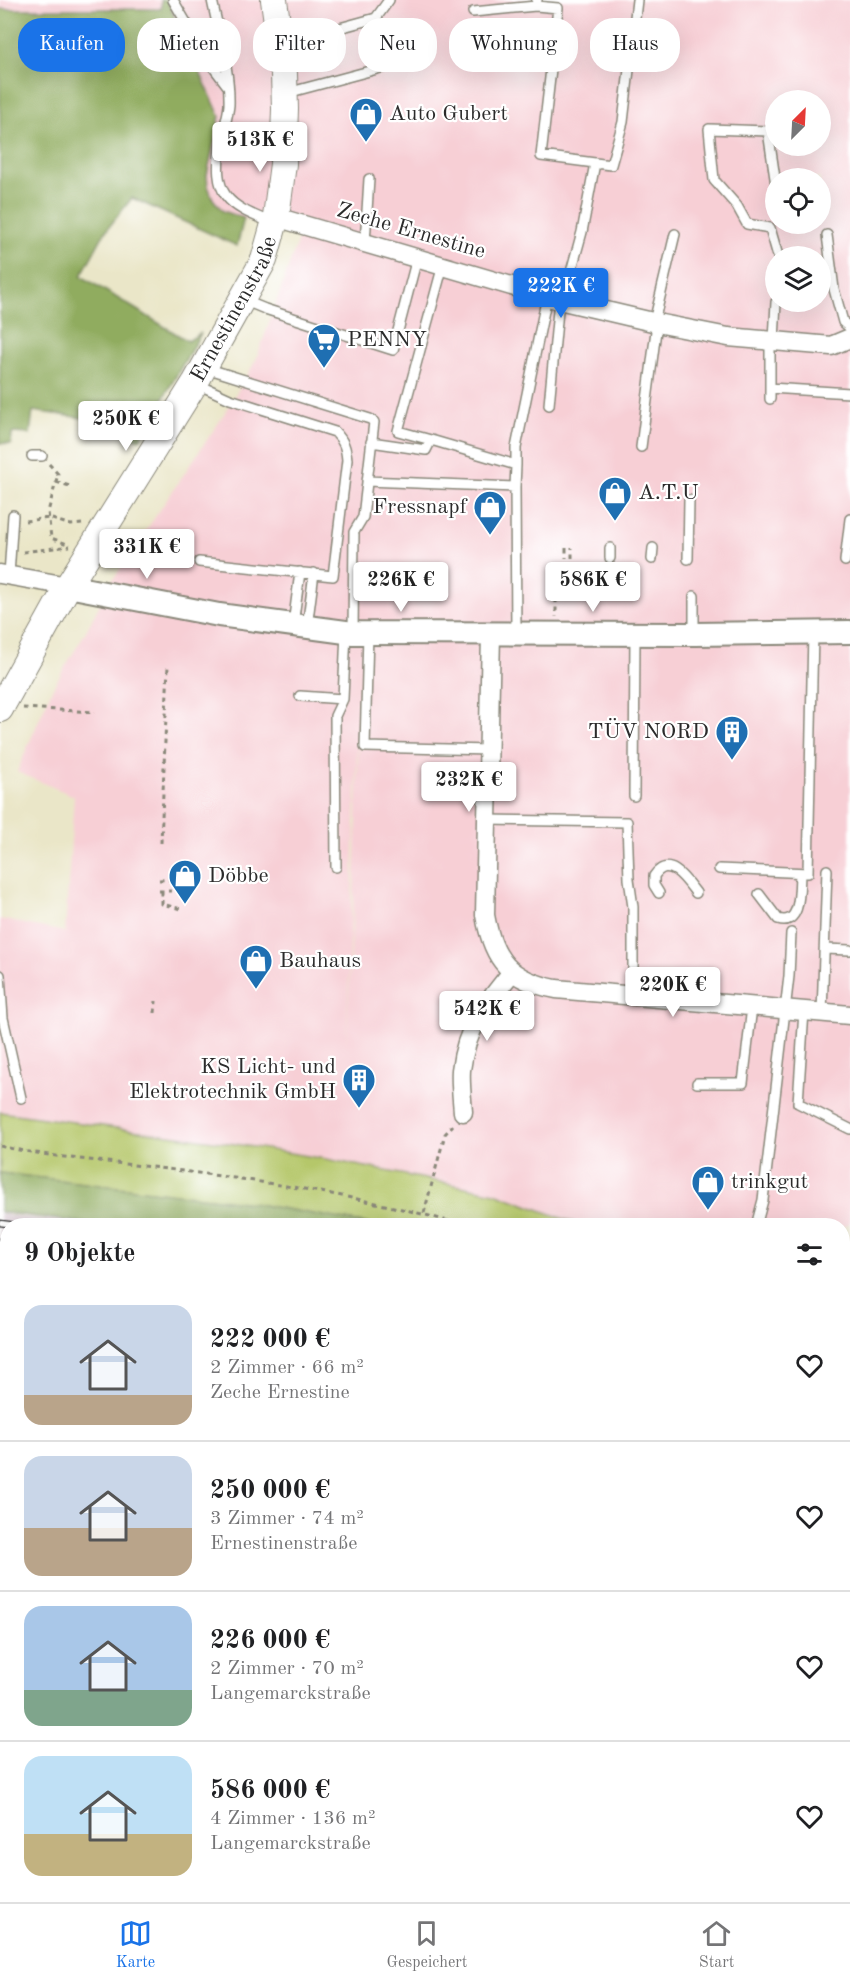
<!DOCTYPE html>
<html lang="de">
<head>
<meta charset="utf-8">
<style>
	:root { --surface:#fff; --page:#f2f2f2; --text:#202124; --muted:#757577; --line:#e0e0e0; --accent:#1a73e8 }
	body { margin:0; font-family:"Old Standard TT",serif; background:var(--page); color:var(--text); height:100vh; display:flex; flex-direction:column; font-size:22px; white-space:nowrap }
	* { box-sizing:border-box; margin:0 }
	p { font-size:20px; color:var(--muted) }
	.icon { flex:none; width:33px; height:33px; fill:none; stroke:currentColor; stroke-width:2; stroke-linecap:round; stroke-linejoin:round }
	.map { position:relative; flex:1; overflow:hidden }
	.details { position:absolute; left:0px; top:1218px; width:850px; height:684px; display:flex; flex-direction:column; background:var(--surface); border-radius:24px 24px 0 0; box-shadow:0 6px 24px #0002 }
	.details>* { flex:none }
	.hud { position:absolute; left:18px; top:18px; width:814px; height:54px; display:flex; gap:12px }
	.needle { width:39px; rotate:24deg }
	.tools { position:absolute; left:765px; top:90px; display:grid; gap:12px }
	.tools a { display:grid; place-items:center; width:66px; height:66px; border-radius:50%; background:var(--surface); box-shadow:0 6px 24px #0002; font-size:30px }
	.price { position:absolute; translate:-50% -51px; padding:0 14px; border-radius:6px; background:#fff; color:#222; font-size:20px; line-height:39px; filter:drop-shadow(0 2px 3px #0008) }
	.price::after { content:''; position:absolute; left:50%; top:36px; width:18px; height:14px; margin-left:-9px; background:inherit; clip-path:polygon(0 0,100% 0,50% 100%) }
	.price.on { background:var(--accent); color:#fff }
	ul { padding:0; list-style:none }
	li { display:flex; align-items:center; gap:18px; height:150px; padding:0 24px }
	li+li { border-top:2px solid var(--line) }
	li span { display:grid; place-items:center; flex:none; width:168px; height:120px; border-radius:18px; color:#555 }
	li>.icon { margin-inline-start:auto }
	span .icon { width:72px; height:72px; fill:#fffc; stroke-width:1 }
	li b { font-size:26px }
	h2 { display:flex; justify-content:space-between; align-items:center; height:72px; padding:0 24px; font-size:26px }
	.pill { padding:0 21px; border-radius:24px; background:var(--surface); box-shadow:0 6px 24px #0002; font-size:21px; line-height:54px }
	.pill.on { background:var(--accent); color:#fff }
	.dock { display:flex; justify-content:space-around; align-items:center; height:84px; border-top:2px solid var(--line); background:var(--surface); font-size:16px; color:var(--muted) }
	.dock a { display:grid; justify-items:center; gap:3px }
	.dock .on { color:var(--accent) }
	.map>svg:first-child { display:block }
	.built { fill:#f7cfd5; fill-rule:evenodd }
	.industrial { fill:#d2bdc8 }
	.green { fill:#b5c76b; stroke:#70794b; stroke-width:1.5 }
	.forest { fill:#90ac5f; stroke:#5e6c45; stroke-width:1.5 }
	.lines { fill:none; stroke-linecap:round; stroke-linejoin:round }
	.service-casing { stroke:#8a887a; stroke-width:12 }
	.minor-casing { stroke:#8a887a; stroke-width:21 }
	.tertiary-casing { stroke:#8a887a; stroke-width:26 }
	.secondary-casing { stroke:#8a887a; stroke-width:28 }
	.path { stroke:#8a887a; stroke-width:3; stroke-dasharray:4.5 4.5; stroke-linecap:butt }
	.service { stroke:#fff; stroke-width:9 }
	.minor { stroke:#fff; stroke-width:18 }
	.tertiary { stroke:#fff; stroke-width:22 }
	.secondary { stroke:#fff; stroke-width:26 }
	.rail-casing { stroke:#2b2b2b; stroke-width:7 }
	.rail { stroke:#fff; stroke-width:4.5; stroke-dasharray:14; stroke-linecap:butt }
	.labels { text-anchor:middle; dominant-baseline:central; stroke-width:4.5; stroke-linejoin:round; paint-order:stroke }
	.poi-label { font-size:22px; fill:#2b2b2b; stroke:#fff; text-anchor:start }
	.street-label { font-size:22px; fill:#2b2b2b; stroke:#fff }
</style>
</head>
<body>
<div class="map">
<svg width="850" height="1902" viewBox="0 0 850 1902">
	<rect width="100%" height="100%" fill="#fff"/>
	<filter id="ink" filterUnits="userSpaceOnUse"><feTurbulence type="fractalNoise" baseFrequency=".0167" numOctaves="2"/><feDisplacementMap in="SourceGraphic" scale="12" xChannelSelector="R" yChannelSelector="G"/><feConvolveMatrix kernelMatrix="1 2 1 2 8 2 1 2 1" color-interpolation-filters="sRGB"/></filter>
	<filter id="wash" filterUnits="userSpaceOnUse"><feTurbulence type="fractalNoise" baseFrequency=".008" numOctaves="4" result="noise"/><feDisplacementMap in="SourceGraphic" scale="24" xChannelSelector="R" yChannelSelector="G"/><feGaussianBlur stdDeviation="1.35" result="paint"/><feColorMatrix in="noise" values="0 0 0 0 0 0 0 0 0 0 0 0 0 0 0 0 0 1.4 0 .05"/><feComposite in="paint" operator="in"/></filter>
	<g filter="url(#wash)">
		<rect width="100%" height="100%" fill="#eae6c8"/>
		<path class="built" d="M 0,0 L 161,0 L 161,9 L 0,9 Z
			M 167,0 L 850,0 L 850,1223 L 843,1227 L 843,1226 L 580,1225 L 495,1193 L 326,1159 L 164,1134 L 0,1122 L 0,919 L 65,932 L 74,796 L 17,772 L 51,691 L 85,633 L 112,581 L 221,419 L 256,360 L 299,237 L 223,211 L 213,199 L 208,186 L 207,175 L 220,116 ZM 776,100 L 820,100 L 820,146 L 776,146 ZM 776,178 L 820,178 L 820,224 L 776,224 ZM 776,256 L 820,256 L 820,302 L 776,302 ZM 360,669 L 356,852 L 346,1046 L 354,851 Z"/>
		<path class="industrial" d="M 0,1213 L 21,1217 L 97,1225 L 8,1226 L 7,1266 L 0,1265 Z
			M 843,1816 L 850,1820 L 850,1902 L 488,1902 L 484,1895 L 843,1894 Z"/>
		<path class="green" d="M 0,1112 L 235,1144 L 326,1159 L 495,1193 L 580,1225 L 374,1225 L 251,1203 L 0,1173 Z"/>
		<path class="forest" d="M 161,0 L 167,0 L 220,116 L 207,175 L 208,186 L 213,199 L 223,211 L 244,218 L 237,246 L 132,198 L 105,232 L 81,276 L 188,341 L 201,333 L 139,440 L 97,420 L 33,411 L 30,434 L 12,433 L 11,444 L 0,443 L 0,9 L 161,9 Z
			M 0,1173 L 251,1203 L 374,1225 L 107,1226 L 0,1212 Z
			M 843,1494 L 850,1499 L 850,1650 L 843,1647 Z
			M 281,1895 L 281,1894 L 430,1895 L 414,1902 L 283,1902 Z"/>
	</g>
	<g filter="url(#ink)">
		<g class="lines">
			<g class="service-casing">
				<path id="service" d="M 173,0 L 208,60 L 227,85
					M 212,0 C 219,35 230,69 229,105 C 228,117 223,130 221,142 C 212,195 226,205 273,223
					M 537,0 L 536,6 L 558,8 L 541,156 L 595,163 L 582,232 L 563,301
					M 473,12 L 536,6
					M 281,44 L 376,18 L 389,0
					M 287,93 L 392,65
					M 595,163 L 611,165 L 623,122 L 637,0
					M 770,228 L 747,224 L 737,206 L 714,180 L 709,129 L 768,131 L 776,185
					M 770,228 L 778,256
					M 827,235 L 834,289 L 843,322 L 850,328
					M 365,243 L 369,179
					M 243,300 L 265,309 L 393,350 L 417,258
					M 654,322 L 675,234
					M 770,341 L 770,399
					M 774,341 L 776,302
					M 206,368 L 370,419 L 374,422 L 363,517 L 354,532 L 353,633
					M 197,384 L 230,399 L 335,432 C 344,441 346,448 347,460 L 333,576 L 199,562
					M 770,388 L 850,393
					M 549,405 L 559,300
					M 431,440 L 398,431 L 443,265
					M 371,442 L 426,450 L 431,440 L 516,465 L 515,487
					M 641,447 L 657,323
					M 32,456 L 42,456
					M 516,465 L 516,448 L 547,296
					M 367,481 L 515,487 L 516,634
					M 610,558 L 610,548
					M 652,559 L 653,548
					M 688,559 L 689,500
					M 845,561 L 850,519
					M 9,575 L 13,515
					M 694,596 L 694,633
					M 293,625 L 300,572
					M 307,627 L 314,573
					M 368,633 L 365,747 L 489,750
					M 300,696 L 343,699 L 346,632
					M 634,796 L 635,634
					M 487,820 L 627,822 L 629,879 L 633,907 L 633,968 L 635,997
					M 336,867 L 335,716 L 343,699
					M 719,869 L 808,873 L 813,632
					M 659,893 L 654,885 L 654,876 C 669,854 686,880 696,893
					M 759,894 L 778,919 C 802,927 799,888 800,873
					M 825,949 L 850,950
					M 0,975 L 3,1018 L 21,1098
					M 804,1011 L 798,1103 L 850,1129
					M 822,1013 L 827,870
					M 697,1083 L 743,1083 L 752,1007
					M 756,1226 L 763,1200 L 789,976 L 791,933
					M 843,1259 L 850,1252
					M 689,1894 L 703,1902"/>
			</g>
			<g class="minor-casing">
				<path id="minor" d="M 276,217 L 559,300 L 657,323 L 728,337 L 831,346 L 850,338
					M 0,574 L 68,586
					M 491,634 L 485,915 C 493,961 510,980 556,989 L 850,1015
					M 463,1112 C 462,1098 460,1083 461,1070 C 466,1027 486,1004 512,972
					M 149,1894 L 153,1902"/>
			</g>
			<g class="tertiary-casing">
				<path id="tertiary" d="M 68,586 L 219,615 L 353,633 L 694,634 L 850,632
					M 0,1637 L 8,1633
					M 843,1647 L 850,1650"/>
			</g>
			<g class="secondary-casing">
				<g id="secondary">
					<path id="s1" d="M 0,709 L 68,586 L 195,383 L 264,260 L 276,217 L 283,164 L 285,109 L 284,74 L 274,0"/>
				</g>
			</g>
			<path class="path" d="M 49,464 L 58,474 L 48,512 L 51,538 L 70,545
				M 56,482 L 73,487
				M 25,521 L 49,518 L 71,525 L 82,524
				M 566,548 L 566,558
				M 23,552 L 70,546
				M 572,558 L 572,548
				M 549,594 L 556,597 L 556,617
				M 23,708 L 95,712
				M 161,843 L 168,665
				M 159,880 L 176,879 L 176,882
				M 159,891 L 171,891
				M 162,891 L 162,904 L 181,909
				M 155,1013 L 156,1001
				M 0,1146 C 52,1158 106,1161 159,1168 C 262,1181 365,1196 465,1226
				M 424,1213 L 445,1134 L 453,1125
				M 843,1350 L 850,1347
				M 843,1394 L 850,1397
				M 843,1521 L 850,1513
				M 0,1607 L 8,1606"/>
			<use href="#service" class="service"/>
			<use href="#minor" class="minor"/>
			<use href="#tertiary" class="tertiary"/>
			<use href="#secondary" class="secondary"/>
			<g class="rail-casing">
				<path id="rail" d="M 0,1223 L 24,1226
					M 0,1241 L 8,1242
					M 843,1461 L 850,1465
					M 843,1481 L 850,1486"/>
			</g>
			<use href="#rail" class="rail"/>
		</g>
	</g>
	<defs>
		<g id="shop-pin" transform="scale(1.725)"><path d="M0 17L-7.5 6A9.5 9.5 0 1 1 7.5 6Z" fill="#1f6fb2" stroke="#fff"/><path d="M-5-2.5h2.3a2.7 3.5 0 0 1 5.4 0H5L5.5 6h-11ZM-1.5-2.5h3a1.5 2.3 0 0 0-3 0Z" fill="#fff"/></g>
		<g id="supermarket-pin" transform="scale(1.725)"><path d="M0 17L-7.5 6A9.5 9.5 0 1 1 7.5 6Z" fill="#1f6fb2" stroke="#fff"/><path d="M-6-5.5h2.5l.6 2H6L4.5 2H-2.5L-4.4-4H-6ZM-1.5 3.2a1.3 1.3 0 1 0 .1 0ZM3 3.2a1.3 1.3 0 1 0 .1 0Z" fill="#fff"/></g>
		<g id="building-pin" transform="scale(1.725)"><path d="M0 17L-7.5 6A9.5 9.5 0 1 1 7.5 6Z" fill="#1f6fb2" stroke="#fff"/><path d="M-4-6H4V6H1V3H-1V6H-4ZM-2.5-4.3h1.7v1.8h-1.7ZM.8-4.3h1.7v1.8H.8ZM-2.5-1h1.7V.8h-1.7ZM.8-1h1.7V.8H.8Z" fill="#fff"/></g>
	</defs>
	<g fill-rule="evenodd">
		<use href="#shop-pin" x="366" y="114"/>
		<use href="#supermarket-pin" x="324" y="340"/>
		<use href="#shop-pin" x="615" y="493"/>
		<use href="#shop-pin" x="490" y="507"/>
		<use href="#building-pin" x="732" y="732"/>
		<use href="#shop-pin" x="185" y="876"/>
		<use href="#shop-pin" x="256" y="961"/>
		<use href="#building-pin" x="359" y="1080"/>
		<use href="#shop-pin" x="708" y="1182"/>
	</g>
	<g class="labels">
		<g class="poi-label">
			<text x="389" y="114">Auto Gubert</text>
			<text x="347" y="340">PENNY</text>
			<text x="638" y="493">A.T.U</text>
			<text x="467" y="507" text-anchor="end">Fressnapf</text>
			<text x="709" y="732" text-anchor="end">TÜV NORD</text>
			<text x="208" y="876">Döbbe</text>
			<text x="279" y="961">Bauhaus</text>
			<text x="336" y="1067" text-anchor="end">KS Licht- und<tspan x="336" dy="25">Elektrotechnik GmbH</tspan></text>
			<text x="731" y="1182">trinkgut</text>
		</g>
		<g class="street-label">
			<text transform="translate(411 231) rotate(16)">Zeche Ernestine</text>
			<text stroke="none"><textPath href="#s1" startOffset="464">Ernestinenstraße</textPath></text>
		</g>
	</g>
</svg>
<div class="tools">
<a><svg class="needle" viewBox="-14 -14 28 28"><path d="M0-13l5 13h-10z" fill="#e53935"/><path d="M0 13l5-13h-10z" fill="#757577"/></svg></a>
<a><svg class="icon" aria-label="locate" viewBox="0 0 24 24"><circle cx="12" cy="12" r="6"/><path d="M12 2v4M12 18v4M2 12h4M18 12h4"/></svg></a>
<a><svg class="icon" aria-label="layers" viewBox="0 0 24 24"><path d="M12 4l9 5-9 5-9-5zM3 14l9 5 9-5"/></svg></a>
</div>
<b class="price" style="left:260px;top:173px">513K €</b>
<b class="price on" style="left:561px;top:319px">222K €</b>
<b class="price" style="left:126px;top:452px">250K €</b>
<b class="price" style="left:147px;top:580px">331K €</b>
<b class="price" style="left:401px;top:613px">226K €</b>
<b class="price" style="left:593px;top:613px">586K €</b>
<b class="price" style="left:469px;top:813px">232K €</b>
<b class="price" style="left:673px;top:1018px">220K €</b>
<b class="price" style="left:487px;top:1042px">542K €</b>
<div class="hud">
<a class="pill on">Kaufen</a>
<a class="pill">Mieten</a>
<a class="pill">Filter</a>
<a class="pill">Neu</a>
<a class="pill">Wohnung</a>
<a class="pill">Haus</a>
</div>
<section class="details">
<h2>9 Objekte<svg class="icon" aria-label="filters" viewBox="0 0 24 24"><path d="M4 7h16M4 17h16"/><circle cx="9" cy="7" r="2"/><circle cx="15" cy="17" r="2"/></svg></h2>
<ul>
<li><span style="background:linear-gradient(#c9d6e8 75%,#b9a48a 0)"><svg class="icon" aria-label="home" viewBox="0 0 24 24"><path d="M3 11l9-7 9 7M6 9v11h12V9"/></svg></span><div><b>222 000 €</b><p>2 Zimmer · 66 m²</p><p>Zeche Ernestine</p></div><svg class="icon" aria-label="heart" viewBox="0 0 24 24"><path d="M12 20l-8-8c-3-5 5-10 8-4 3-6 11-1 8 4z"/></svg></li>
<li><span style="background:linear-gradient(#c9d6e8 60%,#b9a48a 0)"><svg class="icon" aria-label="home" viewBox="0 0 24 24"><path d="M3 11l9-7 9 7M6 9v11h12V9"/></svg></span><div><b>250 000 €</b><p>3 Zimmer · 74 m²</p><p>Ernestinenstraße</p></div><svg class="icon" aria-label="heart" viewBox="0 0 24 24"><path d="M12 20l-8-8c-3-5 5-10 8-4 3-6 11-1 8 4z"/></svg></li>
<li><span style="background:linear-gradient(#a9c7e8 70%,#7fa58c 0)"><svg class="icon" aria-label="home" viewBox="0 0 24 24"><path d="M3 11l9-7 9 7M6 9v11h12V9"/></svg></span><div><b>226 000 €</b><p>2 Zimmer · 70 m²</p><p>Langemarckstraße</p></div><svg class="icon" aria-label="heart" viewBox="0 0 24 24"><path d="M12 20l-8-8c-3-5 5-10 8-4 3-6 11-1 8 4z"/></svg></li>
<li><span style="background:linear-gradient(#bfe0f5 65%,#c2b280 0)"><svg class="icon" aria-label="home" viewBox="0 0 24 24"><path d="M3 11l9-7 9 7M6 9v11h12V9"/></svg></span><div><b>586 000 €</b><p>4 Zimmer · 136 m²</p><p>Langemarckstraße</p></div><svg class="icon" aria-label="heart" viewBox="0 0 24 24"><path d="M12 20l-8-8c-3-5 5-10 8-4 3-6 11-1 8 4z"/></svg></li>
</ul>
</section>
</div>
<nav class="dock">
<a class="on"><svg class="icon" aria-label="map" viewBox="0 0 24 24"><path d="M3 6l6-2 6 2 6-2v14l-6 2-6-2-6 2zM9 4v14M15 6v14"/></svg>Karte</a>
<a><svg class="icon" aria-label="saved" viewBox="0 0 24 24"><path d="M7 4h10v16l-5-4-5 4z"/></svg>Gespeichert</a>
<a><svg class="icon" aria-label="home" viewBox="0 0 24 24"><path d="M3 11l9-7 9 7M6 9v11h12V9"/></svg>Start</a>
</nav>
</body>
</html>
